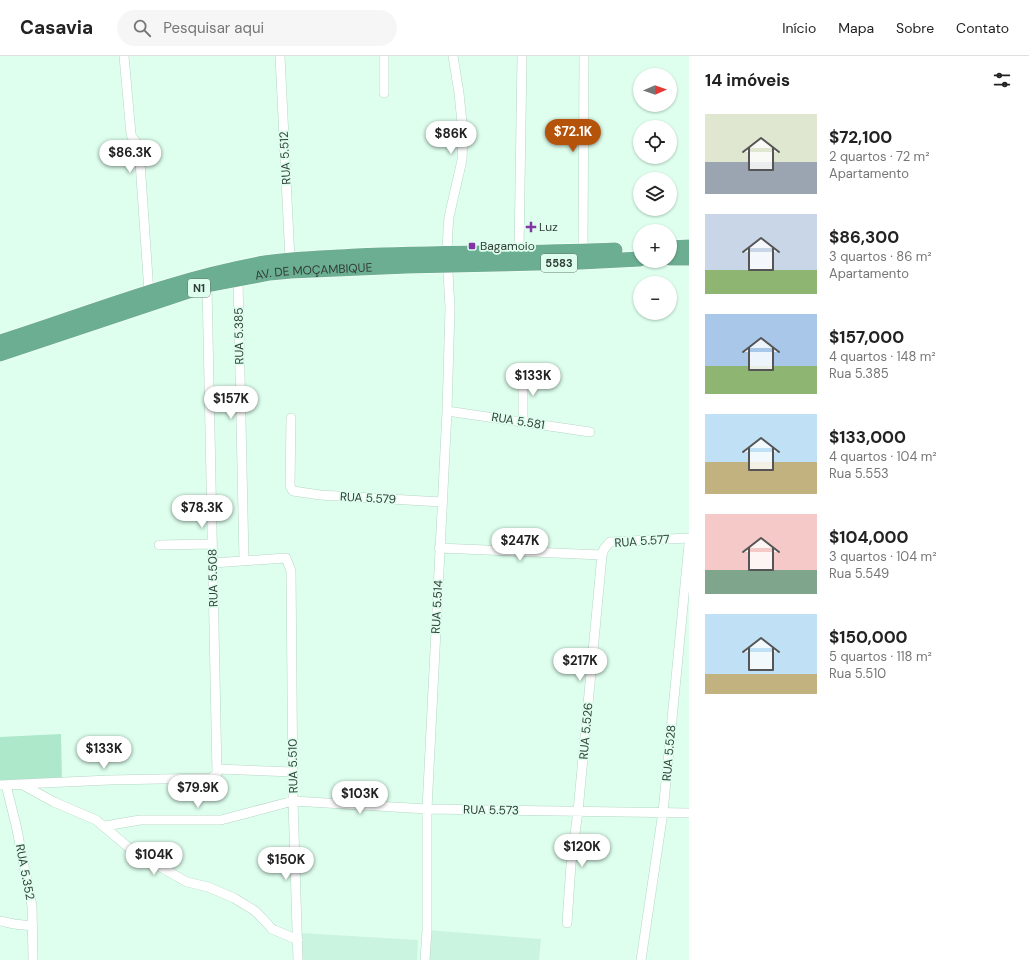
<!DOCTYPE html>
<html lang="pt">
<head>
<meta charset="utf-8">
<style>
	:root { --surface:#fff; --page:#f6f6f6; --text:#222; --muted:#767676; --line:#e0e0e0; --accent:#b45309 }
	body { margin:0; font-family:"DM Sans",sans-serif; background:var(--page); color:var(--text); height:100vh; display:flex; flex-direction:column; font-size:15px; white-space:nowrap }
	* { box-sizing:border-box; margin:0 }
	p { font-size:13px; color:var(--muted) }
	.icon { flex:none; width:22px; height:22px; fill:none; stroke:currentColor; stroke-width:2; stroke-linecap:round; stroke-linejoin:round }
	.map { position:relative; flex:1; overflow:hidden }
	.panel { display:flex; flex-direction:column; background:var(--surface); width:340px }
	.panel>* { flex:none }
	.needle { width:26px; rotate:88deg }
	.controls { position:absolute; left:633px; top:12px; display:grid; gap:8px }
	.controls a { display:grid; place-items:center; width:44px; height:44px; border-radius:50%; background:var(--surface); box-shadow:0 1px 3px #0004; font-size:20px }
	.price { position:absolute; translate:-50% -34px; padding:0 9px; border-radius:14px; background:#fff; color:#222; font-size:13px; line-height:26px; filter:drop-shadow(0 1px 2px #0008) }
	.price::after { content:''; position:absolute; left:50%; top:24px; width:12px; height:9px; margin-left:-6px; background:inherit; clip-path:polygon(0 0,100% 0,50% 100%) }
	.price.active { background:var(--accent); color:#fff }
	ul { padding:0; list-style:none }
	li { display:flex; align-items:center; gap:12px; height:100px; padding:0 16px }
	li span { display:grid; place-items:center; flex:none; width:112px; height:80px; border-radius:0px; color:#555 }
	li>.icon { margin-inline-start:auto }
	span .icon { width:48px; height:48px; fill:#fffc; stroke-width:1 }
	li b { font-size:17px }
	h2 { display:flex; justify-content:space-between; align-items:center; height:48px; padding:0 16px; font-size:17px }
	header { display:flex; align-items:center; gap:24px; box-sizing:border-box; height:56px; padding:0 20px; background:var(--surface); border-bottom:1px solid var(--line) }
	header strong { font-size:19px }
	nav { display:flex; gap:22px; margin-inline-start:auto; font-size:14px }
	.search { width:280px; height:36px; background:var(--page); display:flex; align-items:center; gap:10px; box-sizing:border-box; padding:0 14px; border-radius:22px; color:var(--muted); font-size:15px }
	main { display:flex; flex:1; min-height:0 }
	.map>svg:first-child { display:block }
	.built { fill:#cbf4e0 }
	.green { fill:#ade8cb }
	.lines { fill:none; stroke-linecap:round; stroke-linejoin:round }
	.minor-casing { stroke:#b6d6c6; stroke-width:10 }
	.trunk-casing { stroke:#fff; stroke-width:16 }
	.minor { stroke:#fff; stroke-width:9 }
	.trunk { stroke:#6cae92; stroke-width:15 }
	.poi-dot { fill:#8335a6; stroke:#deffee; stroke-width:1.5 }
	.labels { text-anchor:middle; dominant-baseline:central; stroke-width:3.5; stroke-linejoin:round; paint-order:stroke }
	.shield { fill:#deffee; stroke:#65786f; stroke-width:1 }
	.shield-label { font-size:11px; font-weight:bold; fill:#313e38 }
	.street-label { font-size:12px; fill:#313e38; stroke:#deffee }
	.poi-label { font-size:12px; fill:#313e38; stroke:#deffee; text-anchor:start }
</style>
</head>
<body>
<header>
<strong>Casavia</strong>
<div class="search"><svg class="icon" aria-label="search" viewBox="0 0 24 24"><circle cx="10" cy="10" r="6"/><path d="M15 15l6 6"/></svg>Pesquisar aqui</div>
<nav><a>Início</a><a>Mapa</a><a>Sobre</a><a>Contato</a></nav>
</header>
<main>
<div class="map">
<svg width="689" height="904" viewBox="0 0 689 904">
	<rect width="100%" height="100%" fill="#deffee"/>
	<path class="built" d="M 427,874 L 541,883 L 539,904 L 426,904 Z
		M 301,877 L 418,884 L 417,904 L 301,904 Z"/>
	<path class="green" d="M 61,678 L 62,725 L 0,726 L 0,681 Z"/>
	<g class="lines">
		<g class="minor-casing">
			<path id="minor" d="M 124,0 L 131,78 C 132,84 138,86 139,91 L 149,237
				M 280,0 L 290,204
				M 384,37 L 384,0
				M 583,195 L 584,0
				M 519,196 L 522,0
				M 238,224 L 244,504
				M 523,317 L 523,366
				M 447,355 L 590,376
				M 291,362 L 290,430 L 293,435 L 320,439 L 442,446
				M 159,489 L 212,488
				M 439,492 L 602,499
				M 213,507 L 286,502 L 291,515 L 293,745 L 298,904
				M 217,713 L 293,716
				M 0,729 L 109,724 L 211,722 L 217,718 L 207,229
				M 6,729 L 16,769 L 32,850 L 33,904
				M 23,729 L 54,746 L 96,764 L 134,796 L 187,826 L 208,831 L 234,842 L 255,855 L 263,863 L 272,873 L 298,884
				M 105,770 L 140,764 L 221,764 L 293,745 L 427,753 L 689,757
				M 0,865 L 14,868 L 33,870
				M 567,867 L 571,808 L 578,755 L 602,499 L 604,493 L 610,486 L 689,482
				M 425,904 L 427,874 L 427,753 L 447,355 L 450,252 L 447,198 L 448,173 L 449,161 L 462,104 L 463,77 L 459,37 L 453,0
				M 641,904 L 663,756 L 689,488"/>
		</g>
		<g class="trunk-casing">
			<g id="trunk">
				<path d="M 670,192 L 689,191"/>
				<path d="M 670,202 L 689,202"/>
				<path d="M 0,286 C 88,258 174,223 265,207 C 295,202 326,202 356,200 C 442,196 529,198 615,194"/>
				<path id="s1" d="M 0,298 L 207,229 L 270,217 L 291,215 L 407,210 L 581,206 L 640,203"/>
			</g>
		</g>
		<use href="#minor" class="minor"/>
		<use href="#trunk" class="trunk"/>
	</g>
	<g class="poi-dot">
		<path d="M529 165h4v4h4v4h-4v4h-4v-4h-4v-4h4z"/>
		<rect x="468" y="186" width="8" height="8" rx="2"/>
	</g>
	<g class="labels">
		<g class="shield">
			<rect x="541" y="198" width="36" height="18" rx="3"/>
			<rect x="188" y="223" width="22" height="18" rx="3"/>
		</g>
		<g class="shield-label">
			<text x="559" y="207">5583</text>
			<text x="199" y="232">N1</text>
		</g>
		<g class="street-label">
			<text transform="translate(285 102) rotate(-93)">RUA 5.512</text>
			<text stroke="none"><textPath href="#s1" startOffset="326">AV. DE MOÇAMBIQUE</textPath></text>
			<text transform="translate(239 280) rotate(-91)">RUA 5.385</text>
			<text transform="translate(518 365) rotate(9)">RUA 5.581</text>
			<text transform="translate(368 442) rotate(3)">RUA 5.579</text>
			<text transform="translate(642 485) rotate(-4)">RUA 5.577</text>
			<text transform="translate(213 522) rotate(-91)">RUA 5.508</text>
			<text transform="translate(437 551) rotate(-87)">RUA 5.514</text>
			<text transform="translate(586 675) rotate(-85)">RUA 5.526</text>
			<text transform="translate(669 697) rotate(-85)">RUA 5.528</text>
			<text transform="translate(293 710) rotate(-91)">RUA 5.510</text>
			<text transform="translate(491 754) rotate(1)">RUA 5.573</text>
			<text transform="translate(25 816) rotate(79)">RUA 5.352</text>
		</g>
		<g class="poi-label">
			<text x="539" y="171">Luz</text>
			<text x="480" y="190">Bagamoio</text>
		</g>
	</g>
</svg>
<div class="controls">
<a><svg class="needle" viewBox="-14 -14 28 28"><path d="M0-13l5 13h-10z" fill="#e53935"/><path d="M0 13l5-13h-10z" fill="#767676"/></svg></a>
<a><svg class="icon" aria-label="locate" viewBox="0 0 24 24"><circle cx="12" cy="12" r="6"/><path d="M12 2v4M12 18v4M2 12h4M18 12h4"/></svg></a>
<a><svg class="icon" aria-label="layers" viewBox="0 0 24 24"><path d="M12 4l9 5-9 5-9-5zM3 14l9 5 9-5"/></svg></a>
<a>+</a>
<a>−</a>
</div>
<b class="price active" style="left:573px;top:97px">$72.1K</b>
<b class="price" style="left:451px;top:99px">$86K</b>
<b class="price" style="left:130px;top:118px">$86.3K</b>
<b class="price" style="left:533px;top:341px">$133K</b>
<b class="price" style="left:231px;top:364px">$157K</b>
<b class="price" style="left:202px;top:473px">$78.3K</b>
<b class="price" style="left:520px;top:506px">$247K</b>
<b class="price" style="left:580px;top:626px">$217K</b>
<b class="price" style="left:104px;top:714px">$133K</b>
<b class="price" style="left:198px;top:753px">$79.9K</b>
<b class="price" style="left:360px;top:759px">$103K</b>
<b class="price" style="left:582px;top:812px">$120K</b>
<b class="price" style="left:154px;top:820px">$104K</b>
<b class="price" style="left:286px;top:825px">$150K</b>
</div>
<section class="panel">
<h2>14 imóveis<svg class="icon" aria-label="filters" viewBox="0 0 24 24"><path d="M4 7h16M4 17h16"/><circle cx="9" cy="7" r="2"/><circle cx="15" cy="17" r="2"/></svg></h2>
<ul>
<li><span style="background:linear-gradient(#dfe7d0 60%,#9aa5b1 0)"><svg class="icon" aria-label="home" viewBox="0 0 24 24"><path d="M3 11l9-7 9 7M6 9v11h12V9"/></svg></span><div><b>$72,100</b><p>2 quartos · 72 m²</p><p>Apartamento</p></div></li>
<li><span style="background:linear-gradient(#c9d6e8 70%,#8fb573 0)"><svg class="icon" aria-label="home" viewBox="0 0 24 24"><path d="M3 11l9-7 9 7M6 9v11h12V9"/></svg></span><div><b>$86,300</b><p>3 quartos · 86 m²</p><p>Apartamento</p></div></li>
<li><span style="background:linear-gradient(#a9c7e8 65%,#8fb573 0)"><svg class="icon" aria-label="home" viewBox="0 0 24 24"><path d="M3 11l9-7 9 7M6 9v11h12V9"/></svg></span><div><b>$157,000</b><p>4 quartos · 148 m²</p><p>Rua 5.385</p></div></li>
<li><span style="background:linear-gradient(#bfe0f5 60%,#c2b280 0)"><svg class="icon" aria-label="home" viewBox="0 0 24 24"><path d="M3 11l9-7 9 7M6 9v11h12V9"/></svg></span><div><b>$133,000</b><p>4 quartos · 104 m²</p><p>Rua 5.553</p></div></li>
<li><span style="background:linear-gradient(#f6c9c9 70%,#7fa58c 0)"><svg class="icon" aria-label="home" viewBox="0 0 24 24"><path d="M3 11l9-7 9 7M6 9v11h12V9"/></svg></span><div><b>$104,000</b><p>3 quartos · 104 m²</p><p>Rua 5.549</p></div></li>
<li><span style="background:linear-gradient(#bfe0f5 75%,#c2b280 0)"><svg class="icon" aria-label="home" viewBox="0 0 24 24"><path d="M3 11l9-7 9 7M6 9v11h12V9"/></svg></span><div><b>$150,000</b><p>5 quartos · 118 m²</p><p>Rua 5.510</p></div></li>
</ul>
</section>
</main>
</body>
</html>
